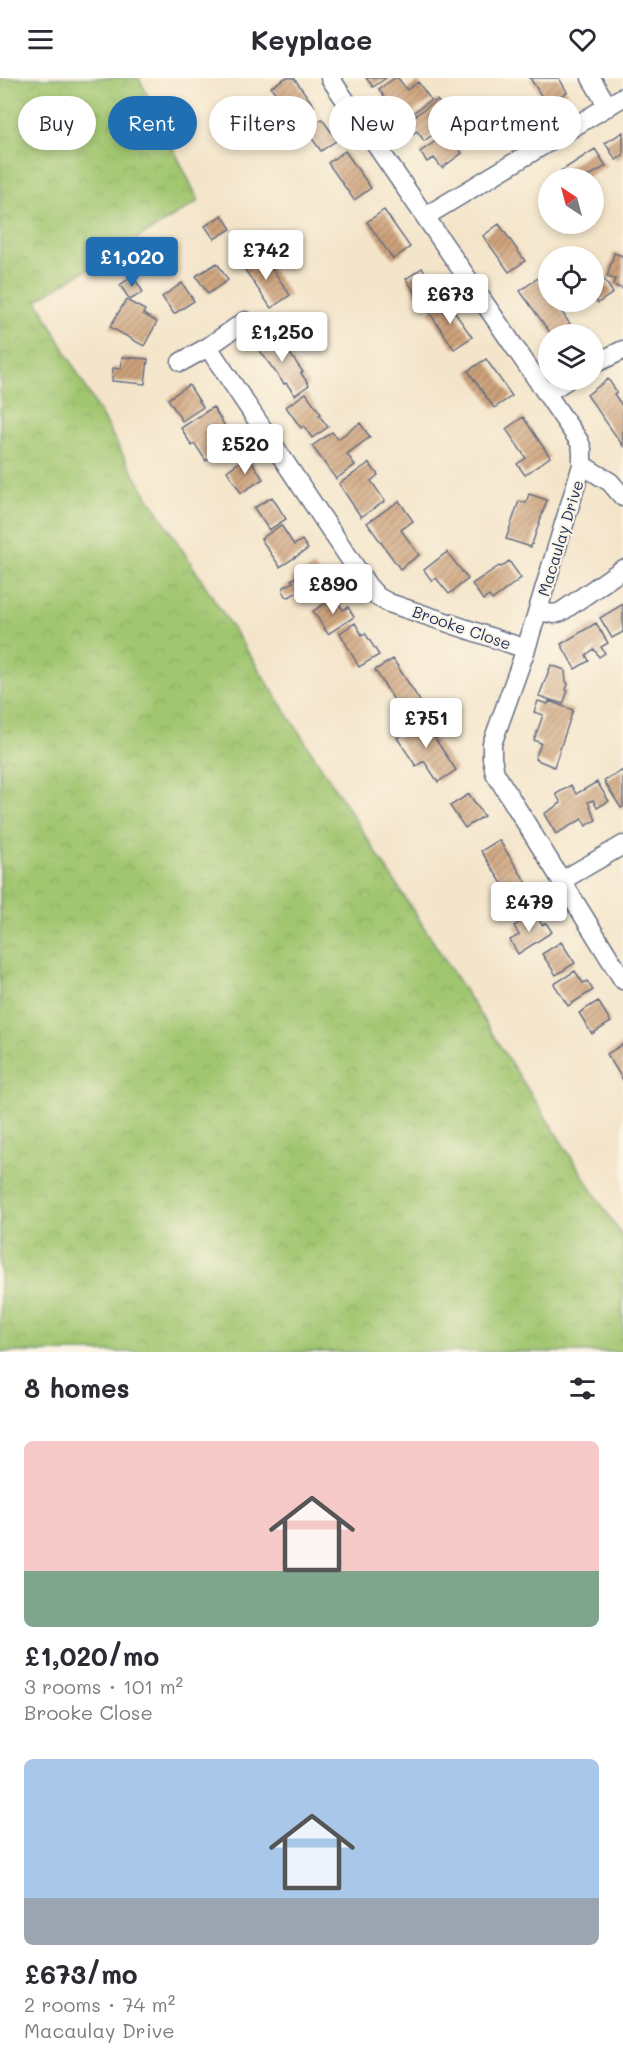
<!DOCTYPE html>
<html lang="en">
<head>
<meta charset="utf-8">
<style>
	:root { --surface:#fff; --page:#f7f7f7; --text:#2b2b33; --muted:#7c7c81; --accent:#1f6fb2 }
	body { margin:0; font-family:Mali,sans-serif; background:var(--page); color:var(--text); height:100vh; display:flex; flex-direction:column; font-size:22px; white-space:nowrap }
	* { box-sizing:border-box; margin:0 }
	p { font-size:20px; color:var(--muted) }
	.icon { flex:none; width:33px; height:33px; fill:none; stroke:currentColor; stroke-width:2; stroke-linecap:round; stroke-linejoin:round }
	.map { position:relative; height:1274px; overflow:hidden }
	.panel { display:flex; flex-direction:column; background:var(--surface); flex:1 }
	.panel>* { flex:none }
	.hud { position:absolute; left:18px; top:18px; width:588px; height:54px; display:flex; gap:12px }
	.needle { width:39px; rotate:324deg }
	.controls { position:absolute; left:538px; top:90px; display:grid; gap:12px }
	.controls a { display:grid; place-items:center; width:66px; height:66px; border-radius:50%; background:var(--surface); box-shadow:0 3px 9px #0003; font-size:30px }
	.price { position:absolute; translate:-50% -51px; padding:0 14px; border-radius:6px; background:#fff; color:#222; font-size:20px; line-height:39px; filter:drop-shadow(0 2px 3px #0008) }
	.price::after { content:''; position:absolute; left:50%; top:36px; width:18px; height:14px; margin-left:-9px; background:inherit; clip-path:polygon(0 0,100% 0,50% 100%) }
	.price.on { background:var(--accent); color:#fff }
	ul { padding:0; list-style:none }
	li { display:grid; align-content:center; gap:12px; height:318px; padding:0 24px }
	li span { display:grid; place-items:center; height:186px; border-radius:9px; color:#555 }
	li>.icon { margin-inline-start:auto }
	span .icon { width:108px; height:108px; fill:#fffc; stroke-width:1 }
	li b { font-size:26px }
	h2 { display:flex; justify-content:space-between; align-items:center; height:72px; padding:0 24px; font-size:26px }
	.tag { padding:0 21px; border-radius:27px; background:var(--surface); box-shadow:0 3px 9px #0003; font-size:21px; line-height:54px }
	.tag.on { background:var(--accent); color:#fff }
	header { display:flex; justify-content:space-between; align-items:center; height:78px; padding:0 24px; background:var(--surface); font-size:27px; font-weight:700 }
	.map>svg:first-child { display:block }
	.park { fill:url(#park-crowns); stroke:#5e7a67; stroke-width:1.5 }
	.building { fill:url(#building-hatch) }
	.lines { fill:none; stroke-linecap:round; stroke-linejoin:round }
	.street-casing { stroke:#676f84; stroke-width:21 }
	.street { stroke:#fff; stroke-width:18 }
	.labels { text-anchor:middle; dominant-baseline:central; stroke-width:4.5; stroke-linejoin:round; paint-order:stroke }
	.street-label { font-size:16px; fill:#1b2f5e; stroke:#fcf5e5 }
</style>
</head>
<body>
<header><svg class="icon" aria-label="menu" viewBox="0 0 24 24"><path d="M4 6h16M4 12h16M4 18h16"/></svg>Keyplace<svg class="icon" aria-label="heart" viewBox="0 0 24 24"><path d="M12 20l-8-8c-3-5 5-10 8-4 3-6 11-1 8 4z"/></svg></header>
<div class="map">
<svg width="623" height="1274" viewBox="0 0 623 1274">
	<defs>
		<pattern id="park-crowns" width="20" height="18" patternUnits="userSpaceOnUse" patternTransform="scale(1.5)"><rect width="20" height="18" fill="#a1c670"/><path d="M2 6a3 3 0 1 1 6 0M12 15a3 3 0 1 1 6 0" fill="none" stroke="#8aaa63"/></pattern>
		<pattern id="building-hatch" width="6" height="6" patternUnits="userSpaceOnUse" patternTransform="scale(1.5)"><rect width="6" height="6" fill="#cea27a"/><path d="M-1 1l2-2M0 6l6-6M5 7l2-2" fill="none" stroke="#a68467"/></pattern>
	</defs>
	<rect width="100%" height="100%" fill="#fcf5e5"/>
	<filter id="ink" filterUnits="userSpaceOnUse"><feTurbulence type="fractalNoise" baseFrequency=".0167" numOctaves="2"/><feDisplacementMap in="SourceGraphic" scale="12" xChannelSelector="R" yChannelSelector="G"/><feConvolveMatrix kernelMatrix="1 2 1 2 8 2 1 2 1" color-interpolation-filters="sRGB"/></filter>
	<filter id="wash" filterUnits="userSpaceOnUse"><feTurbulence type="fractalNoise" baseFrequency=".008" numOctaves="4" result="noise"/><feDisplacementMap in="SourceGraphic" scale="24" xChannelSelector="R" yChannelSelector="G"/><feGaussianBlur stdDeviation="1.35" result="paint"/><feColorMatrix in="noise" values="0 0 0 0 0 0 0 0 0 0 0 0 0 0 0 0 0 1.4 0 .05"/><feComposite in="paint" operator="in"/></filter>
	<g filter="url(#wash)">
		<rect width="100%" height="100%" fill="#f4e5ca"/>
		<path class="park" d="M 0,0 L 139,0 L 199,123 L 37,222 L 135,398 L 623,1160 L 623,1274 L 0,1274 Z"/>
		<g id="blocks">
			<path class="building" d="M 285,0 L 294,0 L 314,28 L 294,42 L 271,9 Z
				M 366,0 L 386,0 L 373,9 Z
				M 395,0 L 398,0 L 407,12 L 418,4 L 431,22 L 401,43 L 379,11 Z
				M 530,0 L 559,0 L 567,14 L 547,27 Z
				M 437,22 L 442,28 L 433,35 L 443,49 L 424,63 L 417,53 L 411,57 L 404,46 Z
				M 322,41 L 337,62 L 321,73 L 306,52 Z
				M 623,54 L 623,77 L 616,82 L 605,65 Z
				M 447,55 L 462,75 L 442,90 L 434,80 L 427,84 L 420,74 Z
				M 595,71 L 606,88 L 586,100 L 566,100 L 561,93 Z
				M 345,73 L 371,110 L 354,122 L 328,85 Z
				M 384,132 L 410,169 L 393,181 L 367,144 Z
				M 222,137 L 231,151 L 214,161 L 205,148 Z
				M 499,146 L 525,183 L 509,194 L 483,158 Z
				M 614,175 L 623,178 L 623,211 L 613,207 L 615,201 L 607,199 Z
				M 262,176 L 290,217 L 271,230 L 243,189 Z
				M 217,185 L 228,202 L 208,216 L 196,198 Z
				M 422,190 L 437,211 L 420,222 L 406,201 Z
				M 133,198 L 143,214 L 130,222 L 120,207 Z
				M 602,198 L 613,215 L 598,225 L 594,220 L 594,203 Z
				M 538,200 L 549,216 L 549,224 L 555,224 L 574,252 L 567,256 L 551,256 L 520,213 Z
				M 182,205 L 194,223 L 174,236 L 162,219 Z
				M 126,222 L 145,232 L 143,236 L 157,244 L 144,268 L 110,249 Z
				M 446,222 L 472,259 L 454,271 L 429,234 Z
				M 274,253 L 303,294 L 301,295 L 309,307 L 295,317 L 286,305 L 284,306 L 255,266 Z
				M 122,279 L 148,281 L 145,306 L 112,303 L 113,290 L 121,291 Z
				M 486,281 L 512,318 L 494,330 L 468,293 Z
				M 608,301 L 617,314 L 614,316 L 623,329 L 623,368 L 587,317 Z
				M 189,307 L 203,329 L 182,343 L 168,321 Z
				M 306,315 L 321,336 L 319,337 L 328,349 L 312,360 L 304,348 L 301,350 L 286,329 Z
				M 213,329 L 235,364 L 206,383 L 195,366 L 192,368 L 181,350 Z
				M 523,339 L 550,379 L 525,397 L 517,386 L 526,380 L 506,351 Z
				M 360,345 L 370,359 L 347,376 L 355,387 L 336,401 L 312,368 L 332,354 L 338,361 Z
				M 248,378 L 263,401 L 241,415 L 227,393 Z
				M 369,385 L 378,397 L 371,403 L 385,423 L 361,439 L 339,406 Z
				M 529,416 L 547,422 L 531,469 L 506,461 L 519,423 L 526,425 Z
				M 272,419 L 286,441 L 269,452 L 254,430 Z
				M 399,423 L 413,443 L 401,452 L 419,477 L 400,491 L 367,445 Z
				M 281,447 L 294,467 L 302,462 L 308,471 L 280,489 L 261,461 Z
				M 447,474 L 468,501 L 449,516 L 436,500 L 432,503 L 424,492 Z
				M 509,483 L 521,500 L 492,522 L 489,518 L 483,522 L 472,506 L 499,488 L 501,489 Z
				M 314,488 L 327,509 L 304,523 L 299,513 L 289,519 L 285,518 L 283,514 L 284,509 L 293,504 L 291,502 Z
				M 335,519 L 343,532 L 348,529 L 354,539 L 328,556 L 313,533 Z
				M 623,526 L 623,554 L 612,560 L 600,540 Z
				M 355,545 L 362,557 L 365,555 L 379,577 L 359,589 L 340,555 Z
				M 596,545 L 608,565 L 601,569 L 605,575 L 599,579 L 594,571 L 586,577 L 589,583 L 575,591 L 561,566 Z
				M 393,581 L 420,623 L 402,635 L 375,592 Z
				M 551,587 L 565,592 L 566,603 L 568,606 L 566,612 L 568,613 L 563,626 L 539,618 Z
				M 538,623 L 548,626 L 549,623 L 573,632 L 554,689 L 535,681 L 541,665 L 534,662 L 543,637 L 534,634 Z
				M 422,641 L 424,643 L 429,641 L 435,650 L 430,653 L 456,692 L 438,704 L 424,683 L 416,688 L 397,660 Z
				M 623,692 L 623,729 L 621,730 L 604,703 Z
				M 597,704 L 609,723 L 597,730 L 593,722 L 588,724 L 596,742 L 586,748 L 582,741 L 556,756 L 544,736 L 561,725 L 556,716 L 571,707 L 576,716 Z
				M 469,716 L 484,738 L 465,750 L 450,728 Z
				M 499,762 L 528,807 L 510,818 L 481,773 Z
				M 535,835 L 542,847 L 546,845 L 552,854 L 518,876 L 510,862 L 519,857 L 514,848 Z
				M 561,864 L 575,885 L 556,897 L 542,876 Z
				M 575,893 L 583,905 L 587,903 L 593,912 L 568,928 L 554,906 Z
				M 598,923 L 611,944 L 592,956 L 579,935 Z
				M 623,966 L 623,1002 L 607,976 Z"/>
		</g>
	</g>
	<g filter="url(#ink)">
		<use href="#blocks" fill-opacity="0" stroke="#676f84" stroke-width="1.5"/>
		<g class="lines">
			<g class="street-casing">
				<path id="street" d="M 330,0 L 579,363 L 582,371 L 582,387 L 526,571 L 492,666 L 492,680 L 495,695 L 623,902
					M 591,0 L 608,29
					M 426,138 L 623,19
					M 208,269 L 368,508 L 378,519 L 389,525 L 526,571
					M 181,284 L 208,269 L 245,243
					M 594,286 L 623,272
					M 546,315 L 567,302
					M 582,387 L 610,404 L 623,419
					M 538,533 L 554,536 L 561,534 L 623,491
					M 561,803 L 623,767"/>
			</g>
			<use href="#street" class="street"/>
		</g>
	</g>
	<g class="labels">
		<g class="street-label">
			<text transform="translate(560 460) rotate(-73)">Macaulay Drive</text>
			<text transform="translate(462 549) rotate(19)">Brooke Close</text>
		</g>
	</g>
</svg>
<div class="controls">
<a><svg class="needle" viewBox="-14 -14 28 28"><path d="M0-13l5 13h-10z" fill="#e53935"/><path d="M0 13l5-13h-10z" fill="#7c7c81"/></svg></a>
<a><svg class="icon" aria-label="locate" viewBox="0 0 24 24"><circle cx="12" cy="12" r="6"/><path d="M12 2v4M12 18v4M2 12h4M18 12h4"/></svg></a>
<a><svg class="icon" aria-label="layers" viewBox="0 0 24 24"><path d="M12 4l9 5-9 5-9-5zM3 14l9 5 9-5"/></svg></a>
</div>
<b class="price" style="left:266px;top:203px">£742</b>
<b class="price on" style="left:132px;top:210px">£1,020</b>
<b class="price" style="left:450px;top:247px">£673</b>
<b class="price" style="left:282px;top:285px">£1,250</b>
<b class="price" style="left:245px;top:397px">£520</b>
<b class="price" style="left:333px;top:537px">£890</b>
<b class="price" style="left:426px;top:671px">£751</b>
<b class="price" style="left:529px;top:855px">£479</b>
<div class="hud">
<a class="tag">Buy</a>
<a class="tag on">Rent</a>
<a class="tag">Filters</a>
<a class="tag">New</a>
<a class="tag">Apartment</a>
</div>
</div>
<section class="panel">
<h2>8 homes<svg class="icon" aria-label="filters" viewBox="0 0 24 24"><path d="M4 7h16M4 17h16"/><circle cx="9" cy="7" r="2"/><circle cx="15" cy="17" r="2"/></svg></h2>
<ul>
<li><span style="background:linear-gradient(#f6c9c9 70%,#7fa58c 0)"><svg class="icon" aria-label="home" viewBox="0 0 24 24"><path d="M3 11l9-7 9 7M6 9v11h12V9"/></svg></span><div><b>£1,020/mo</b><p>3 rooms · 101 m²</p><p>Brooke Close</p></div></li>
<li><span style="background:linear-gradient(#a9c7e8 75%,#9aa5b1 0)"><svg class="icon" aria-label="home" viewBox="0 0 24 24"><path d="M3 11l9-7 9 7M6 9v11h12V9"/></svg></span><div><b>£673/mo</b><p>2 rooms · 74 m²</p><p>Macaulay Drive</p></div></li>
</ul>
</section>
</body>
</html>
